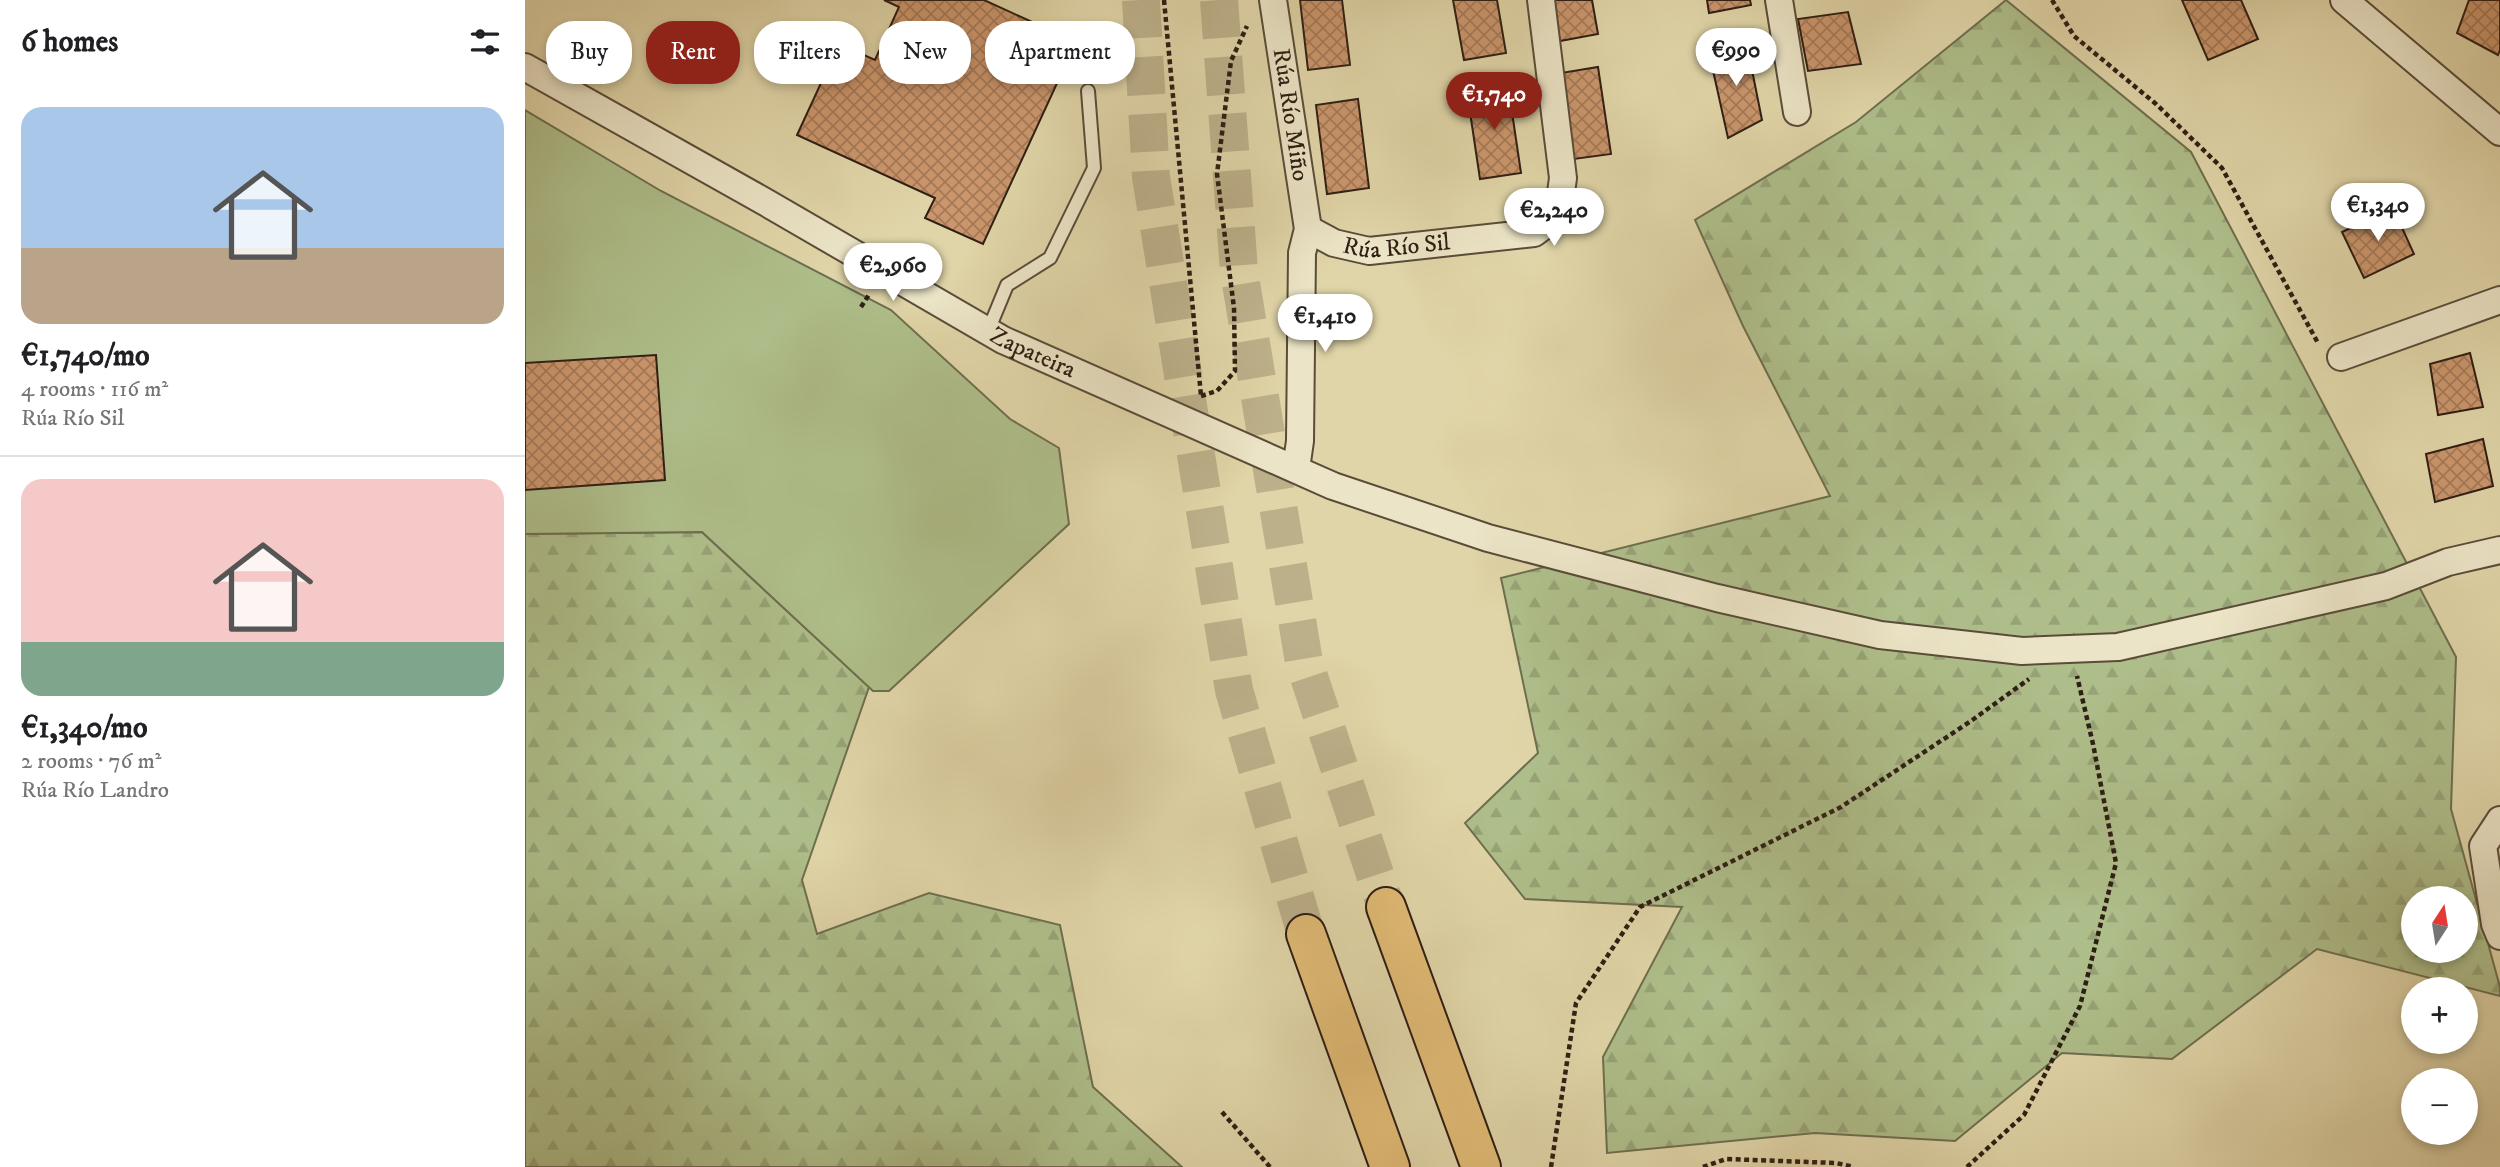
<!DOCTYPE html>
<html lang="en">
<head>
<meta charset="utf-8">
<style>
	:root { --surface:#fff; --page:#f6f6f6; --text:#202124; --muted:#757577; --line:#e0e0e0; --accent:#8f2418 }
	body { margin:0; font-family:"IM FELL DW Pica",serif; background:var(--page); color:var(--text); height:100vh; display:flex; flex-direction:column; font-size:26px; white-space:nowrap }
	* { box-sizing:border-box; margin:0 }
	p { font-size:23px; color:var(--muted) }
	.icon { flex:none; width:38px; height:38px; fill:none; stroke:currentColor; stroke-width:2; stroke-linecap:round; stroke-linejoin:round }
	.map { position:relative; flex:1; overflow:hidden }
	.drawer { display:flex; flex-direction:column; background:var(--surface); width:525px }
	.drawer>* { flex:none }
	.guide { position:absolute; left:21px; top:21px; width:665px; height:63px; display:flex; gap:14px }
	.needle { width:46px; rotate:12deg }
	.controls { position:absolute; left:1876px; top:886px; display:grid; gap:14px }
	.controls a { display:grid; place-items:center; width:77px; height:77px; border-radius:50%; background:var(--surface); box-shadow:0 4px 10px #0003; font-size:35px }
	.price { position:absolute; translate:-50% -60px; padding:0 16px; border-radius:24px; background:#fff; color:#222; font-size:23px; line-height:46px; filter:drop-shadow(0 2px 4px #0008) }
	.price::after { content:''; position:absolute; left:50%; top:42px; width:21px; height:16px; margin-left:-10px; background:inherit; clip-path:polygon(0 0,100% 0,50% 100%) }
	.price.on { background:var(--accent); color:#fff }
	ul { padding:0; list-style:none }
	li { display:grid; align-content:center; gap:14px; height:371px; padding:0 21px }
	li+li { border-top:2px solid var(--line) }
	li span { display:grid; place-items:center; height:217px; border-radius:21px; color:#555 }
	li>.icon { margin-inline-start:auto }
	span .icon { width:126px; height:126px; fill:#fffc; stroke-width:1 }
	li b { font-size:30px }
	h2 { display:flex; justify-content:space-between; align-items:center; height:84px; padding:0 21px; font-size:30px }
	.tag { padding:0 24px; border-radius:28px; background:var(--surface); box-shadow:0 4px 10px #0003; font-size:24px; line-height:63px }
	.tag.on { background:var(--accent); color:#fff }
	main { display:flex; flex:1; min-height:0 }
	.map>svg:first-child { display:block }
	.forest { fill:url(#forest-firs); stroke:#6e6e4f; stroke-width:2; fill-rule:evenodd }
	.garden { fill:#aebe8a; stroke:#6e6e4f; stroke-width:2 }
	.building { fill:url(#building-cross-hatch); stroke:#2e1e14; stroke-width:2 }
	.lines { fill:none; stroke-linecap:round; stroke-linejoin:round }
	.highway-tunnel { stroke:#bcb08a; stroke-width:38; stroke-dasharray:38 19; stroke-linecap:butt }
	.lane-casing { stroke:#5a4c39; stroke-width:16 }
	.street-casing { stroke:#5a4c39; stroke-width:30 }
	.highway-casing { stroke:#2e1e14; stroke-width:42 }
	.path { stroke:#2e1e14; stroke-width:4.5; stroke-dasharray:5 3.5; stroke-linecap:butt }
	.lane { stroke:#ebe4c6; stroke-width:12 }
	.street { stroke:#ebe4c6; stroke-width:26 }
	.highway { stroke:#e0ba74; stroke-width:38 }
	.labels { text-anchor:middle; dominant-baseline:central; stroke-width:6; stroke-linejoin:round; paint-order:stroke }
	.street-label { font-size:24px; fill:#2e1e14; stroke:#ebe4c6 }
</style>
</head>
<body>
<main>
<section class="drawer">
<h2>6 homes<svg class="icon" aria-label="filters" viewBox="0 0 24 24"><path d="M4 7h16M4 17h16"/><circle cx="9" cy="7" r="2"/><circle cx="15" cy="17" r="2"/></svg></h2>
<ul>
<li><span style="background:linear-gradient(#a9c7e8 65%,#b9a48a 0)"><svg class="icon" aria-label="home" viewBox="0 0 24 24"><path d="M3 11l9-7 9 7M6 9v11h12V9"/></svg></span><div><b>€1,740/mo</b><p>4 rooms · 116 m²</p><p>Rúa Río Sil</p></div></li>
<li><span style="background:linear-gradient(#f6c9c9 75%,#7fa58c 0)"><svg class="icon" aria-label="home" viewBox="0 0 24 24"><path d="M3 11l9-7 9 7M6 9v11h12V9"/></svg></span><div><b>€1,340/mo</b><p>2 rooms · 76 m²</p><p>Rúa Río Landro</p></div></li>
</ul>
</section>
<div class="map">
<svg width="1975" height="1167" viewBox="0 0 1975 1167">
	<defs>
		<pattern id="forest-firs" width="22" height="20" patternUnits="userSpaceOnUse" patternTransform="scale(1.75)"><rect width="22" height="20" fill="#aebe8a"/><path d="M5 1l3.5 6h-7zM16 11l3.5 6h-7z" fill="#96a376"/></pattern>
		<pattern id="building-cross-hatch" width="8" height="8" patternUnits="userSpaceOnUse" patternTransform="scale(1.75)"><rect width="8" height="8" fill="#cb966c"/><path d="M0 0l8 8M0 8l8-8" fill="none" stroke="#a57a58"/></pattern>
	</defs>
	<rect width="100%" height="100%" fill="#e0d5a8"/>
	<filter id="stains"><feTurbulence type="fractalNoise" baseFrequency=".00286" numOctaves="4"/><feColorMatrix values="0 0 0 0 .2 0 0 0 0 .09 0 0 0 0 .02 0 0 0 .5 -.17"/></filter>
	<radialGradient id="worn" r=".72"><stop offset=".6" stop-color="#630" stop-opacity="0"/><stop offset="1" stop-color="#630" stop-opacity=".3"/></radialGradient>
	<path class="forest" d="M 1481,0 L 1666,152 L 1931,657 L 1926,809 L 1975,987 L 1975,996 L 1792,949 L 1647,1059 L 1537,1053 L 1430,1141 L 1290,1133 L 1082,1153 L 1078,1057 L 1157,907 L 1000,899 L 940,823 L 1013,753 L 976,578 L 1305,496 L 1218,326 L 1170,220 L 1331,122 ZM 1888,898 L 1941,898 L 1941,950 L 1888,950 Z
		M 177,532 L 344,687 L 277,880 L 292,934 L 404,893 L 535,925 L 568,1087 L 657,1167 L 0,1167 L 0,534 Z"/>
	<path class="garden" d="M 0,110 L 136,191 L 366,310 L 485,419 L 534,448 L 544,524 L 364,691 L 348,691 L 177,532 L 0,534 Z"/>
	<path class="building" d="M 359,0 L 459,0 L 551,42 L 458,244 L 400,218 L 410,198 L 272,135 L 314,44 L 350,60 L 374,7 Z
		M 775,0 L 817,0 L 825,65 L 783,70 Z
		M 928,0 L 972,0 L 981,53 L 939,60 Z
		M 1027,0 L 1067,0 L 1073,34 L 1035,41 Z
		M 1182,0 L 1225,0 L 1226,5 L 1184,13 Z
		M 1657,0 L 1716,0 L 1733,39 L 1683,60 Z
		M 1944,0 L 1975,0 L 1975,50 L 1973,55 L 1932,33 Z
		M 1323,12 L 1336,64 L 1283,71 L 1273,19 Z
		M 1222,45 L 1237,120 L 1203,138 L 1183,48 Z
		M 1073,67 L 1086,154 L 1049,159 L 1036,73 Z
		M 983,85 L 996,173 L 955,179 L 942,92 Z
		M 833,99 L 844,188 L 802,194 L 791,105 Z
		M 1868,208 L 1889,254 L 1839,278 L 1817,232 Z
		M 1945,353 L 1958,407 L 1913,415 L 1905,364 Z
		M 131,355 L 140,480 L 0,490 L 0,363 Z
		M 1958,439 L 1968,486 L 1910,502 L 1901,454 Z"/>
	<g class="lines">
		<path class="highway-tunnel" d="M 616,0 L 626,177 L 709,690 L 781,934
			M 694,0 L 714,271 L 779,662 L 861,907"/>
		<g class="lane-casing">
			<path id="lane" d="M 463,331 L 482,285 L 525,258 L 569,168 L 563,91"/>
		</g>
		<g class="street-casing">
			<g id="street">
				<path id="s1" d="M 748,0 L 783,229 L 777,253 L 775,441 L 771,469"/>
				<path d="M 1254,0 L 1272,112"/>
				<path d="M 1819,0 L 1975,132"/>
				<path id="s2" d="M 0,67 L 242,203 L 478,340 L 808,486 L 963,538 L 1192,598 L 1355,635 L 1497,651 L 1593,647 L 1861,586 L 1923,562 L 1975,550"/>
				<path id="s3" d="M 783,229 L 809,243 L 844,251 L 1009,233 L 1033,215 L 1038,178 L 1016,0"/>
				<path d="M 1816,357 L 1975,300"/>
				<path d="M 1975,820 L 1958,846 L 1970,924 L 1975,936"/>
			</g>
		</g>
		<g class="highway-casing">
			<path id="highway" d="M 861,907 L 956,1167
				M 781,934 L 865,1167"/>
		</g>
		<path class="path" d="M 639,0 L 676,396
			M 1527,0 L 1549,36 L 1631,104 L 1697,168 L 1793,343
			M 336,307 L 345,293
			M 676,396 L 692,391 L 710,371 L 709,308 L 692,174 L 706,61 L 722,26
			M 697,1112 L 745,1167
			M 1026,1167 L 1051,1003 L 1115,907 L 1316,807 L 1446,721 L 1504,679
			M 1178,1167 L 1201,1159 L 1311,1163 L 1329,1167
			M 1442,1167 L 1499,1115 L 1555,1006 L 1591,863 L 1568,744 L 1552,676"/>
		<use href="#lane" class="lane"/>
		<use href="#street" class="street"/>
		<use href="#highway" class="highway"/>
	</g>
	<g class="labels">
		<g class="street-label">
			<text stroke="none"><textPath href="#s1" startOffset="116">Rúa Río Miño</textPath></text>
			<text stroke="none"><textPath href="#s3" startOffset="93">Rúa Río Sil</textPath></text>
			<text stroke="none"><textPath href="#s2" startOffset="583">Zapateira</textPath></text>
		</g>
	</g>
	<rect width="100%" height="100%" filter="url(#stains)"/>
	<rect width="100%" height="100%" fill="url(#worn)"/>
</svg>
<div class="controls">
<a><svg class="needle" viewBox="-14 -14 28 28"><path d="M0-13l5 13h-10z" fill="#e53935"/><path d="M0 13l5-13h-10z" fill="#757577"/></svg></a>
<a>+</a>
<a>−</a>
</div>
<b class="price" style="left:1211px;top:88px">€990</b>
<b class="price on" style="left:969px;top:132px">€1,740</b>
<b class="price" style="left:1853px;top:243px">€1,340</b>
<b class="price" style="left:1029px;top:248px">€2,240</b>
<b class="price" style="left:368px;top:303px">€2,960</b>
<b class="price" style="left:800px;top:354px">€1,410</b>
<div class="guide">
<a class="tag">Buy</a>
<a class="tag on">Rent</a>
<a class="tag">Filters</a>
<a class="tag">New</a>
<a class="tag">Apartment</a>
</div>
</div>
</main>
</body>
</html>
